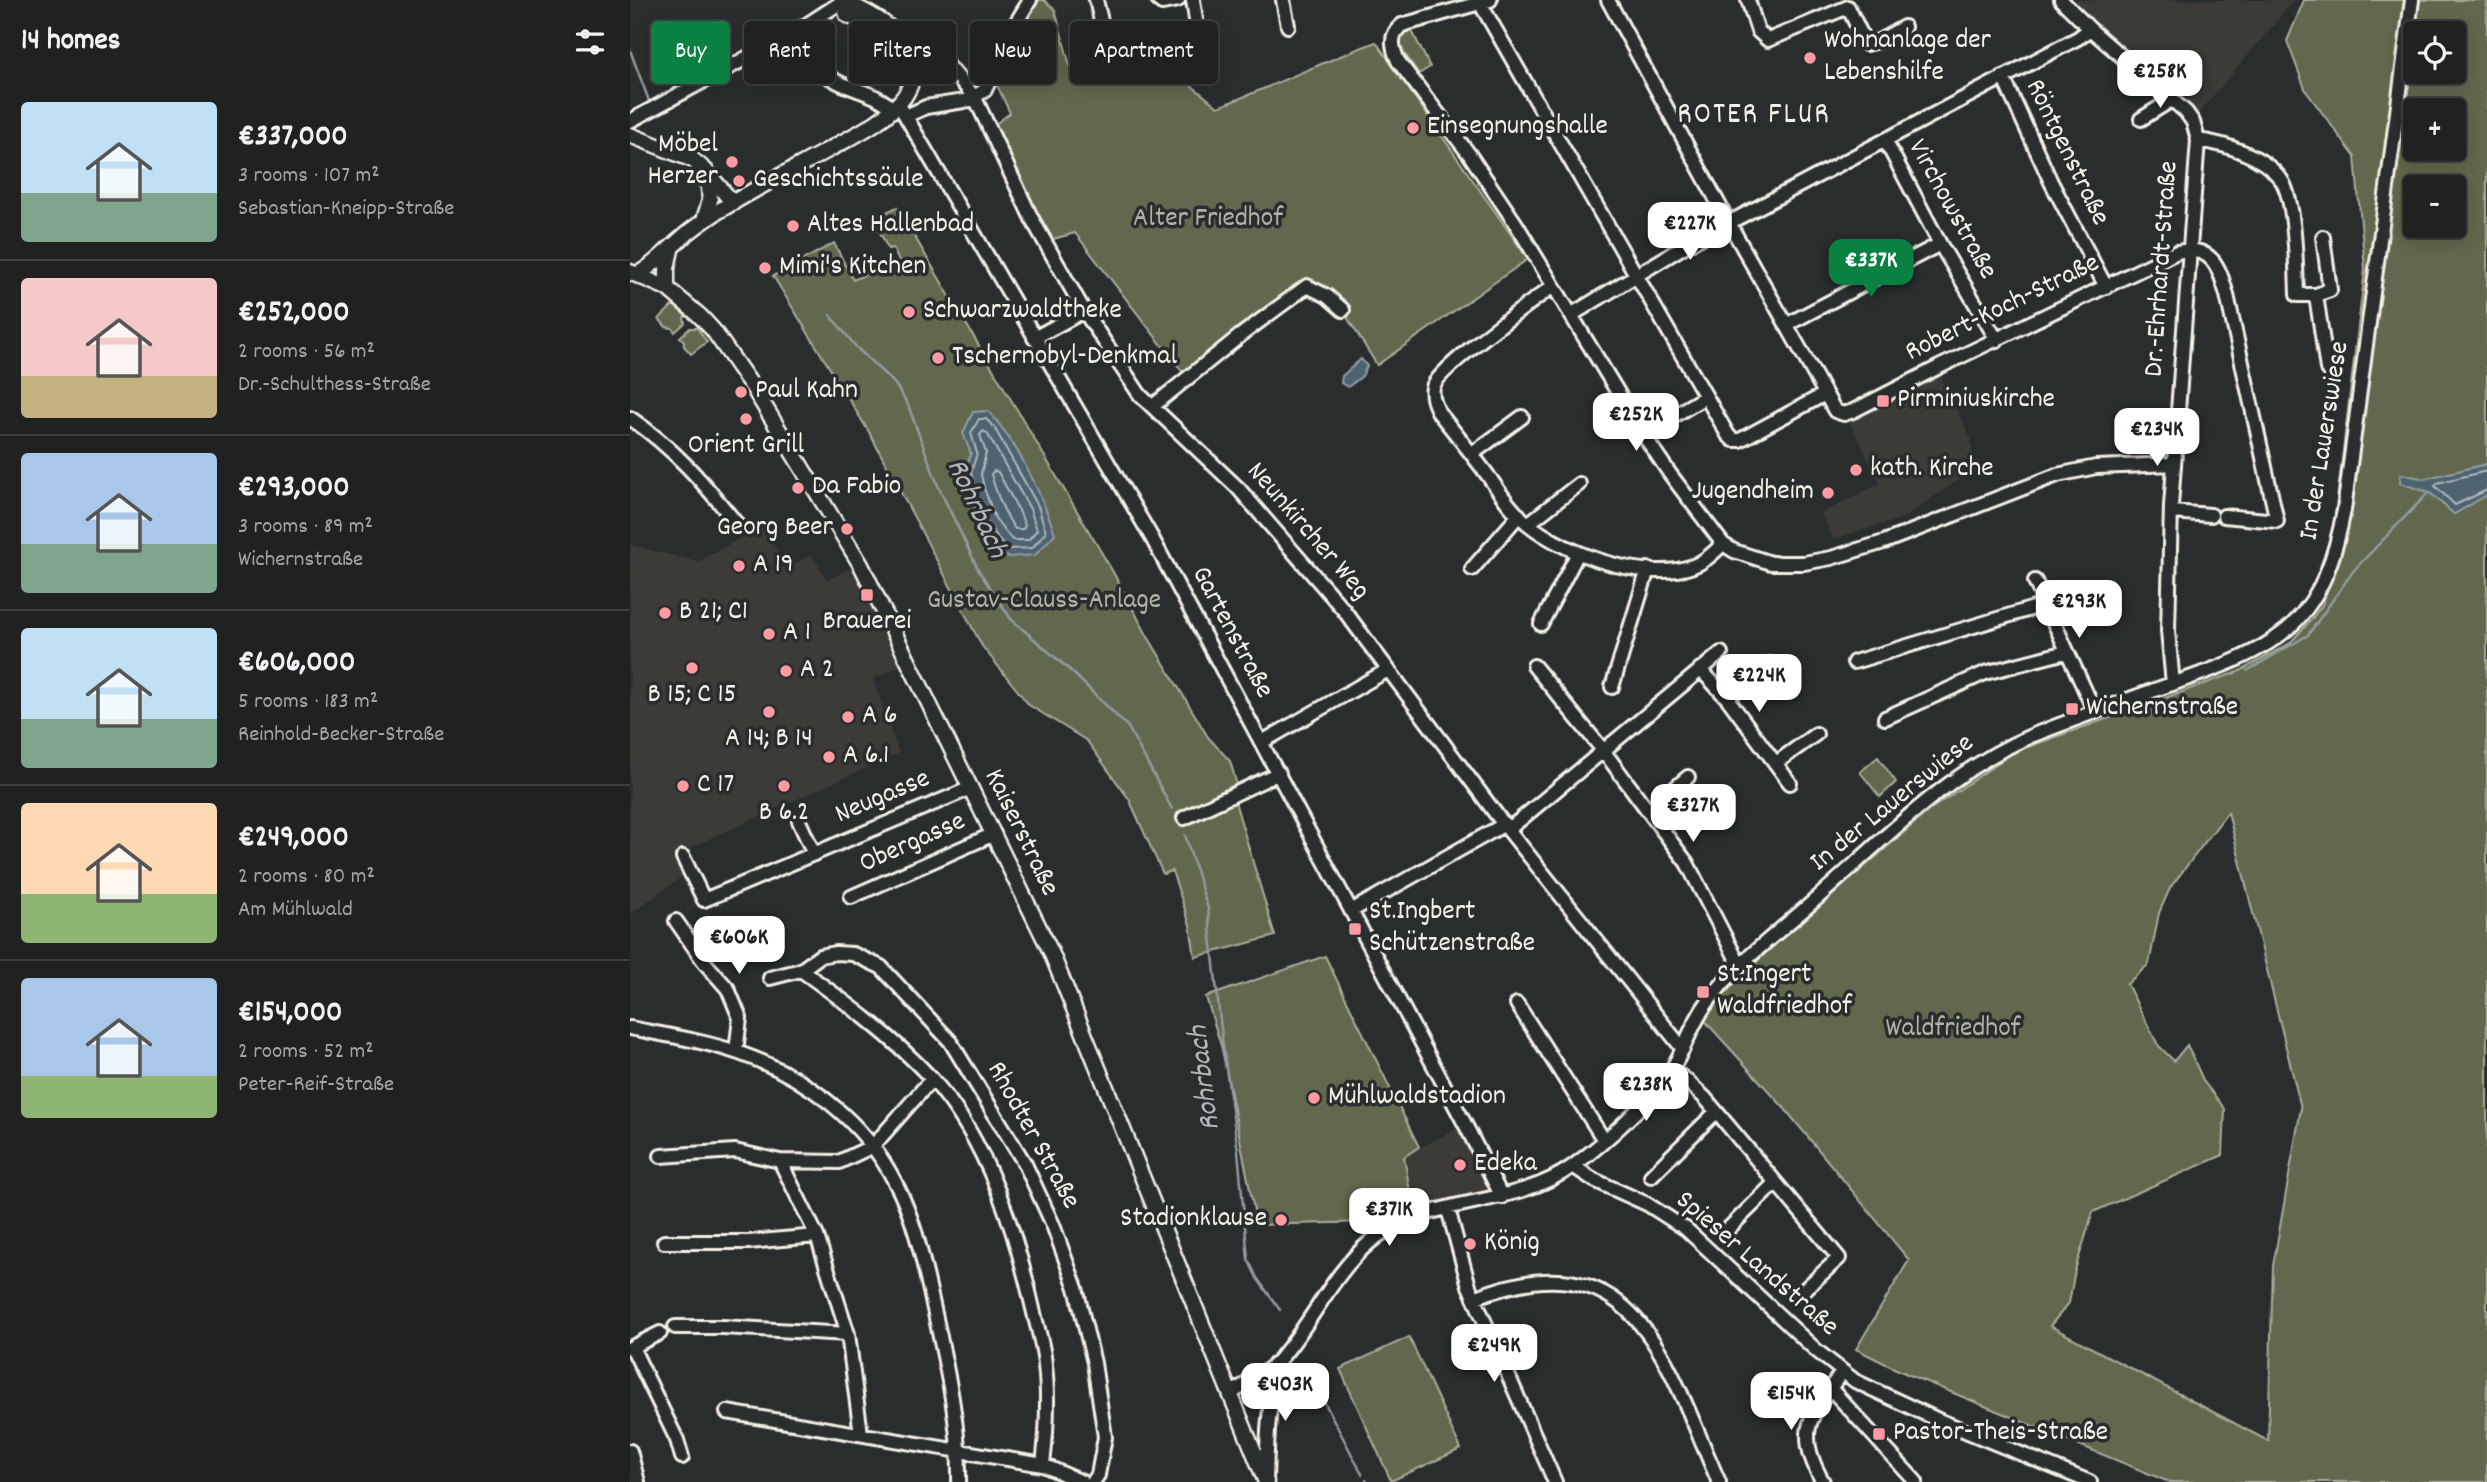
<!DOCTYPE html>
<html lang="en">
<head>
<meta charset="utf-8">
<style>
	:root { --surface:#202222; --page:#2d2f2f; --text:#f1f3f6; --muted:#a2a4a5; --line:#3d3f40; --accent:#0b8043 }
	body { margin:0; font-family:Dekko,sans-serif; background:var(--page); color:var(--text); height:100vh; display:flex; flex-direction:column; font-size:26px; white-space:nowrap }
	* { box-sizing:border-box; margin:0 }
	p { font-size:23px; color:var(--muted) }
	.icon { flex:none; width:38px; height:38px; fill:none; stroke:currentColor; stroke-width:2; stroke-linecap:round; stroke-linejoin:round }
	.map { position:relative; flex:1; overflow:hidden }
	.sheet { display:flex; flex-direction:column; background:var(--surface); width:630px }
	.sheet>* { flex:none }
	.hud { position:absolute; left:21px; top:21px; width:665px; height:63px; display:flex; gap:14px }
	.controls { position:absolute; left:1773px; top:21px; display:grid; gap:14px }
	.controls a { display:grid; place-items:center; width:63px; height:63px; border-radius:7px; background:var(--surface); box-shadow:0 4px 18px #0003,0 0 0 2px var(--line); font-size:35px }
	.price { position:absolute; translate:-50% -60px; padding:0 16px; border-radius:14px; background:#fff; color:#222; font-size:23px; line-height:46px; filter:drop-shadow(0 2px 4px #0008) }
	.price::after { content:''; position:absolute; left:50%; top:42px; width:21px; height:16px; margin-left:-10px; background:inherit; clip-path:polygon(0 0,100% 0,50% 100%) }
	.price.current { background:var(--accent); color:#fff }
	ul { padding:0; list-style:none }
	li { display:flex; align-items:center; gap:21px; height:175px; padding:0 21px }
	li+li { border-top:2px solid var(--line) }
	li span { display:grid; place-items:center; flex:none; width:196px; height:140px; border-radius:7px; color:#555 }
	li>.icon { margin-inline-start:auto }
	span .icon { width:84px; height:84px; fill:#fffc; stroke-width:1 }
	li b { font-size:30px }
	h2 { display:flex; justify-content:space-between; align-items:center; height:84px; padding:0 21px; font-size:30px }
	.pill { padding:0 24px; border-radius:7px; background:var(--surface); box-shadow:0 4px 18px #0003,0 0 0 2px var(--line); font-size:24px; line-height:63px }
	.pill.current { background:var(--accent); color:#fff }
	main { display:flex; flex:1; min-height:0 }
	.map>svg:first-child { display:block }
	.built { fill:#3e3b39 }
	.green { fill:#62684e; stroke:#abac9b; stroke-width:2; fill-rule:evenodd }
	.water { fill:#4e6372; stroke:#909ca1; stroke-width:2 }
	.lines { fill:none; stroke-linecap:round; stroke-linejoin:round }
	.shore { stroke:#b2b8b9; stroke-width:2 }
	.stream { stroke:#909ca1; stroke-width:2.5 }
	.minor-casing { stroke:#f4f1e8; stroke-width:18 }
	.major-casing { stroke:#f4f1e8; stroke-width:19 }
	.minor { stroke:#2a2d2e; stroke-width:12 }
	.major { stroke:#2a2d2e; stroke-width:14 }
	.poi-dot { fill:#ff9aa2; stroke:#2a2d2e; stroke-width:2.5 }
	.labels { text-anchor:middle; dominant-baseline:central; stroke-width:7; stroke-linejoin:round; paint-order:stroke }
	.poi-label { font-size:28px; fill:#f4f1e8; stroke:#2a2d2e; text-anchor:start }
	.street-label { font-size:28px; fill:#f4f1e8; stroke:#2a2d2e }
	.park-label { font-size:28px; fill:#b2b3a3; stroke:#2a2d2e }
	.neighbourhood-label { font-size:30px; letter-spacing:2px; fill:#f4f1e8; stroke:#2a2d2e }
	.water-label { font-size:30px; font-style:italic; fill:#b2b8b9; stroke:#2a2d2e }
</style>
</head>
<body>
<main>
<section class="sheet">
<h2>14 homes<svg class="icon" aria-label="filters" viewBox="0 0 24 24"><path d="M4 7h16M4 17h16"/><circle cx="9" cy="7" r="2"/><circle cx="15" cy="17" r="2"/></svg></h2>
<ul>
<li><span style="background:linear-gradient(#bfe0f5 65%,#7fa58c 0)"><svg class="icon" aria-label="home" viewBox="0 0 24 24"><path d="M3 11l9-7 9 7M6 9v11h12V9"/></svg></span><div><b>€337,000</b><p>3 rooms · 107 m²</p><p>Sebastian-Kneipp-Straße</p></div></li>
<li><span style="background:linear-gradient(#f6c9c9 70%,#c2b280 0)"><svg class="icon" aria-label="home" viewBox="0 0 24 24"><path d="M3 11l9-7 9 7M6 9v11h12V9"/></svg></span><div><b>€252,000</b><p>2 rooms · 56 m²</p><p>Dr.-Schulthess-Straße</p></div></li>
<li><span style="background:linear-gradient(#a9c7e8 65%,#7fa58c 0)"><svg class="icon" aria-label="home" viewBox="0 0 24 24"><path d="M3 11l9-7 9 7M6 9v11h12V9"/></svg></span><div><b>€293,000</b><p>3 rooms · 89 m²</p><p>Wichernstraße</p></div></li>
<li><span style="background:linear-gradient(#bfe0f5 65%,#7fa58c 0)"><svg class="icon" aria-label="home" viewBox="0 0 24 24"><path d="M3 11l9-7 9 7M6 9v11h12V9"/></svg></span><div><b>€606,000</b><p>5 rooms · 183 m²</p><p>Reinhold-Becker-Straße</p></div></li>
<li><span style="background:linear-gradient(#ffd9b3 65%,#8fb573 0)"><svg class="icon" aria-label="home" viewBox="0 0 24 24"><path d="M3 11l9-7 9 7M6 9v11h12V9"/></svg></span><div><b>€249,000</b><p>2 rooms · 80 m²</p><p>Am Mühlwald</p></div></li>
<li><span style="background:linear-gradient(#a9c7e8 70%,#8fb573 0)"><svg class="icon" aria-label="home" viewBox="0 0 24 24"><path d="M3 11l9-7 9 7M6 9v11h12V9"/></svg></span><div><b>€154,000</b><p>2 rooms · 52 m²</p><p>Peter-Reif-Straße</p></div></li>
</ul>
</section>
<div class="map">
<svg width="1857" height="1482" viewBox="0 0 1857 1482">
	<rect width="100%" height="100%" fill="#2a2d2e"/>
	<filter id="ink" filterUnits="userSpaceOnUse"><feTurbulence type="fractalNoise" baseFrequency=".0143" numOctaves="2"/><feDisplacementMap in="SourceGraphic" scale="14" xChannelSelector="R" yChannelSelector="G"/><feConvolveMatrix kernelMatrix="1 2 1 2 8 2 1 2 1" color-interpolation-filters="sRGB"/></filter>
	<g filter="url(#ink)">
		<path class="built" d="M 1442,0 L 1664,0 L 1569,113 L 1469,27 Z
			M 1309,373 L 1341,439 L 1343,457 L 1337,474 L 1273,518 L 1203,539 L 1191,514 L 1250,483 L 1218,419 Z
			M 133,525 L 156,568 L 182,555 L 197,580 L 227,565 L 277,662 L 243,679 L 269,753 L 48,853 L 53,876 L 0,914 L 0,545 L 68,562 Z
			M 830,1127 L 866,1190 L 783,1209 L 774,1156 Z"/>
		<path class="green" d="M 409,0 L 414,0 L 425,10 L 440,66 L 468,87 L 551,77 L 588,107 C 641,87 692,62 746,42 L 898,259 L 747,365 L 710,306 L 677,285 L 555,375 L 445,233 L 423,239 L 398,196 L 364,125 L 380,113 L 367,85 L 388,29 Z
			M 1674,0 L 1857,0 L 1857,464 L 1794,479 L 1771,474 L 1770,483 L 1799,492 L 1824,514 L 1857,495 L 1857,1482 L 1539,1482 L 1270,1371 L 1226,1349 L 1279,1260 L 1155,1109 L 1075,1021 L 1083,1007 L 1111,976 L 1149,941 L 1301,809 L 1384,752 L 1610,671 L 1659,644 L 1680,621 L 1692,605 L 1697,591 L 1689,575 L 1704,525 L 1735,269 L 1725,157 L 1676,91 L 1657,41 ZM 1785,33 L 1824,33 L 1824,72 L 1785,72 ZM 1785,110 L 1824,110 L 1824,149 L 1785,149 ZM 1785,187 L 1824,187 L 1824,226 L 1785,226 ZM 1598,812 L 1671,1108 L 1643,1266 L 1638,1441 L 1420,1326 L 1439,1303 L 1445,1270 L 1463,1212 L 1593,1155 L 1595,1109 L 1574,1082 L 1557,1045 L 1544,1061 L 1528,1045 L 1497,984 L 1519,964 L 1529,913 L 1540,888 Z
			M 781,29 L 800,67 L 789,74 L 774,53 L 768,38 L 772,33 Z
			M 267,207 L 483,572 L 517,635 L 578,737 L 600,761 L 609,792 L 603,795 L 645,936 L 565,957 L 560,925 L 542,871 L 533,874 L 499,799 L 457,741 L 399,705 L 352,646 L 239,432 L 143,276 L 204,243 L 223,280 L 248,269 L 250,273 L 270,264 L 263,248 L 258,249 L 248,228 L 257,224 L 252,214 Z
			M 43,305 L 56,316 L 54,318 L 55,323 L 45,332 L 42,328 L 36,327 L 29,319 Z
			M 60,328 L 67,328 L 77,342 L 61,354 L 54,346 L 54,341 L 50,337 Z
			M 1248,757 L 1266,782 L 1250,797 L 1230,772 Z
			M 695,956 L 789,1147 L 774,1157 L 783,1209 L 744,1222 L 627,1225 L 592,1049 L 576,997 Z
			M 779,1337 L 831,1449 L 761,1481 L 710,1369 Z"/>
		<path class="water" d="M 731,359 L 737,366 L 732,376 L 718,387 L 711,383 L 712,376 Z
			M 358,411 C 388,443 411,493 425,534 L 405,555 L 378,557 L 367,549 L 350,524 L 334,473 L 341,454 L 333,433 L 343,412 Z
			M 1857,464 L 1857,495 L 1824,514 L 1799,492 L 1770,483 L 1771,474 L 1794,479 Z"/>
		<g class="lines">
			<path class="shore" d="M 349,419 L 356,419 L 364,427 L 408,506 L 416,532 L 402,548 L 379,549 L 372,544 L 357,522 L 345,490 L 341,473 L 347,453 L 341,433 Z
				M 353,431 L 357,433 L 400,509 L 407,530 L 398,540 L 382,540 L 365,518 L 354,488 L 351,474 L 356,453 L 350,435 Z
				M 364,471 L 368,472 L 390,513 L 395,526 L 393,529 L 385,529 C 374,513 366,493 361,474 Z
				M 1857,471 L 1807,483 L 1805,486 L 1825,505 L 1857,490"/>
			<path class="stream" d="M 0,50 L 19,101
				M 200,315 L 227,348 L 265,384 L 278,405 L 309,488 L 349,571 L 381,619 L 442,672 L 498,727 L 542,809
				M 1617,671 L 1678,635 L 1724,570 L 1799,492
				M 555,835 L 578,909 L 593,1047 L 608,1151 L 618,1259 L 627,1278 L 650,1310
				M 677,1369 L 732,1474
				M 736,1480 L 737,1482"/>
			<g class="minor-casing">
				<path id="minor" d="M 466,0 L 483,71
					M 528,0 L 532,3 L 548,0
					M 563,0 L 568,33
					M 653,0 L 658,26
					M 860,0 L 772,25 C 759,35 762,47 768,61 L 839,154 L 886,224 L 1013,434 L 1040,474 L 1093,544 L 1104,551 L 1141,563 L 1174,563 L 1201,558 L 1254,542 L 1427,475 L 1466,467 L 1544,464
					M 978,0 L 1099,223 L 1205,411 L 1214,414 L 1223,411 L 1309,367 L 1547,252 C 1582,244 1589,267 1597,295 L 1647,521 L 1594,516
					M 1118,0 L 1128,31 L 1138,40 L 1218,7 L 1236,44 L 1249,41 L 1274,27
					M 1431,0 L 1460,29 L 1556,112 L 1563,122 L 1568,140 L 1541,506 L 1538,631 L 1543,684
					M 850,3 L 1098,435 L 1103,440 L 1110,440 L 1195,394
					M 149,41 C 168,55 187,71 208,82 C 228,92 246,93 263,109
					M 280,52 L 294,52 L 311,61 L 323,71 L 345,98 L 402,219 L 454,311 L 510,395 L 608,488 L 713,609 L 869,818 L 1053,1049
					M 1373,77 L 1421,182 L 1476,287
					M 268,103 L 522,538 L 836,1126 L 872,1197
					M 276,116 L 296,107 L 340,100 L 355,90 L 386,23 L 400,0
					M 1511,119 L 1543,99
					M 0,121 L 170,29 L 213,1
					M 1255,140 L 1310,244 L 1367,340
					M 1568,140 C 1595,144 1632,155 1650,178 C 1666,198 1666,268 1667,295 L 1686,295 L 1700,290 L 1693,237
					M 923,286 C 902,302 808,368 803,387 C 801,397 805,405 809,413 C 826,434 843,455 859,477 C 868,490 877,504 888,515 C 924,551 1014,584 1063,566 C 1075,562 1084,552 1093,544
					M 1686,295 L 1697,369
					M 941,315 L 1053,247 L 1448,38 L 1460,29
					M 1156,325 L 1310,244
					M 404,338 L 454,311
					M 523,406 L 611,335 L 677,286 L 697,296 L 713,310
					M 0,418 C 43,447 74,483 106,523
					M 1013,434 L 1075,397
					M 842,454 L 892,417
					M 1541,512 L 1581,515
					M 899,523 L 949,484
					M 842,569 L 889,515
					M 1405,581 L 1465,712
					M 911,624 L 948,553
					M 1224,662 L 1414,605
					M 904,666 L 972,749 L 1057,863 L 1110,966
					M 1070,669 L 1097,698 L 1160,783
					M 982,687 L 1018,569
					M 1097,698 L 1140,664
					M 1255,718 L 1355,673 L 1436,652
					M 632,742 L 758,670
					M 1146,763 L 1186,734
					M 1018,811 L 1058,777
					M 554,818 L 649,773
					M 169,821 L 184,854
					M 879,829 L 1091,653
					M 53,857 L 74,900 L 341,788
					M 221,897 L 364,834
					M 721,911 L 875,824
					M 46,921 L 75,963 L 98,989 L 110,1018 L 106,1052
					M 171,970 L 190,956 L 206,953 L 223,954 L 251,967 L 320,1041 L 395,1164 L 423,1225 L 446,1288 L 464,1363 L 475,1437 L 468,1475 L 463,1482
					M 140,978 L 171,970 C 217,1003 262,1036 301,1078 C 358,1140 386,1233 404,1313 C 408,1330 414,1348 415,1365 C 419,1399 417,1431 413,1465
					M 887,1004 L 974,1140
					M 0,1028 C 36,1035 74,1041 109,1053 C 174,1075 234,1121 265,1182 C 286,1221 294,1266 304,1309 C 316,1365 330,1424 329,1482
					M 1041,1069 L 1057,1081 L 1075,1098 L 1209,1258 L 1173,1291
					M 31,1156 L 105,1151 L 150,1161 L 209,1162 L 243,1146 L 302,1079
					M 150,1161 L 187,1236 L 218,1334
					M 943,1166 L 964,1180 L 1017,1204 L 1056,1229 L 1187,1351 L 1225,1381 L 1306,1419 L 1460,1482
					M 1021,1176 L 1086,1112
					M 818,1209 L 839,1286 L 925,1482
					M 1095,1232 L 1145,1183
					M 34,1242 L 119,1242 L 187,1236
					M 844,1298 C 1008,1233 1036,1364 1089,1482
					M 45,1327 L 92,1327 L 218,1334 L 231,1434
					M 2,1347 L 47,1440 L 52,1457
					M 0,1348 L 30,1333
					M 1200,1388 L 1286,1482
					M 601,1393 C 618,1383 636,1374 649,1360 C 682,1323 702,1274 740,1242 C 795,1195 882,1210 943,1166 C 975,1143 1020,1101 1042,1069 C 1055,1048 1062,1023 1077,1003 C 1106,963 1149,932 1185,900 C 1253,840 1317,772 1401,736 C 1441,720 1481,706 1522,691 C 1566,675 1627,658 1662,625 C 1694,594 1706,552 1714,510 L 1782,0
					M 97,1412 L 413,1465 L 452,1482
					M 0,1451 L 8,1482
					M 636,1482 C 637,1441 638,1400 649,1361
					M 1193,1482 C 1163,1430 1182,1414 1212,1372"/>
			</g>
			<g class="major-casing">
				<path id="major" d="M 213,1 L 217,15 L 246,28 L 261,32
					M 0,135 L 63,160 L 75,170 L 103,203
					M 74,220 L 80,200 L 78,175
					M 0,272 L 37,288 L 70,316 L 83,330 L 124,389 L 231,565 L 421,952 L 636,1482
					M 8,274 C 23,266 32,255 45,244 C 62,228 81,215 102,203 C 134,184 167,167 200,149 C 225,135 257,120 274,97 C 283,84 287,65 279,51 C 266,25 236,12 212,0
					M 37,288 L 37,268 L 41,250"/>
			</g>
			<use href="#minor" class="minor"/>
			<use href="#major" class="major"/>
		</g>
	</g>
	<g class="poi-dot">
		<circle cx="1180" cy="58" r="7"/>
		<circle cx="783" cy="128" r="7"/>
		<circle cx="102" cy="162" r="7"/>
		<circle cx="109" cy="181" r="7"/>
		<circle cx="163" cy="226" r="7"/>
		<circle cx="135" cy="268" r="7"/>
		<circle cx="279" cy="312" r="7"/>
		<circle cx="308" cy="358" r="7"/>
		<circle cx="111" cy="392" r="7"/>
		<rect x="1246" y="394" width="14" height="14" rx="3.5"/>
		<circle cx="116" cy="419" r="7"/>
		<circle cx="1226" cy="470" r="7"/>
		<circle cx="168" cy="488" r="7"/>
		<circle cx="1198" cy="493" r="7"/>
		<circle cx="217" cy="529" r="7"/>
		<circle cx="109" cy="566" r="7"/>
		<rect x="230" y="588" width="14" height="14" rx="3.5"/>
		<circle cx="35" cy="613" r="7"/>
		<circle cx="139" cy="634" r="7"/>
		<circle cx="62" cy="668" r="7"/>
		<circle cx="156" cy="671" r="7"/>
		<rect x="1435" y="702" width="14" height="14" rx="3.5"/>
		<circle cx="139" cy="712" r="7"/>
		<circle cx="218" cy="717" r="7"/>
		<circle cx="199" cy="757" r="7"/>
		<circle cx="53" cy="786" r="7"/>
		<circle cx="154" cy="786" r="7"/>
		<rect x="718" y="922" width="14" height="14" rx="3.5"/>
		<rect x="1066" y="985" width="14" height="14" rx="3.5"/>
		<circle cx="684" cy="1098" r="7"/>
		<circle cx="830" cy="1165" r="7"/>
		<circle cx="651" cy="1220" r="7"/>
		<circle cx="840" cy="1244" r="7"/>
		<rect x="1242" y="1427" width="14" height="14" rx="3.5"/>
	</g>
	<g class="labels">
		<g class="poi-label">
			<text x="1194" y="42">Wohnanlage der<tspan x="1194" dy="32">Lebenshilfe</tspan></text>
			<text x="797" y="128">Einsegnungshalle</text>
			<text x="88" y="146" text-anchor="end">Möbel<tspan x="88" dy="32">Herzer</tspan></text>
			<text x="123" y="181">Geschichtssäule</text>
			<text x="177" y="226">Altes Hallenbad</text>
			<text x="149" y="268">Mimi's Kitchen</text>
			<text x="293" y="312">Schwarzwaldtheke</text>
			<text x="322" y="358">Tschernobyl-Denkmal</text>
			<text x="125" y="392">Paul Kahn</text>
			<text x="1267" y="401">Pirminiuskirche</text>
			<text x="116" y="447" text-anchor="middle">Orient Grill</text>
			<text x="1240" y="470">kath. Kirche</text>
			<text x="182" y="488">Da Fabio</text>
			<text x="1184" y="493" text-anchor="end">Jugendheim</text>
			<text x="203" y="529" text-anchor="end">Georg Beer</text>
			<text x="123" y="566">A 19</text>
			<text x="49" y="613">B 21; C1</text>
			<text x="237" y="623" text-anchor="middle">Brauerei</text>
			<text x="153" y="634">A 1</text>
			<text x="170" y="671">A 2</text>
			<text x="62" y="696" text-anchor="middle">B 15; C 15</text>
			<text x="1456" y="709">Wichernstraße</text>
			<text x="232" y="717">A 6</text>
			<text x="139" y="740" text-anchor="middle">A 14; B 14</text>
			<text x="213" y="757">A 6.1</text>
			<text x="67" y="786">C 17</text>
			<text x="154" y="814" text-anchor="middle">B 6.2</text>
			<text x="739" y="913">St.Ingbert<tspan x="739" dy="32">Schützenstraße</tspan></text>
			<text x="1087" y="976">St.Ingert<tspan x="1087" dy="32">Waldfriedhof</tspan></text>
			<text x="698" y="1098">Mühlwaldstadion</text>
			<text x="844" y="1165">Edeka</text>
			<text x="637" y="1220" text-anchor="end">Stadionklause</text>
			<text x="854" y="1244">König</text>
			<text x="1263" y="1434">Pastor-Theis-Straße</text>
		</g>
		<g class="street-label">
			<text transform="translate(1436 153) rotate(64)">Röntgenstraße</text>
			<text transform="translate(1321 210) rotate(61)">Virchowstraße</text>
			<text transform="translate(1533 269) rotate(-86)">Dr.-Ehrhardt-Straße</text>
			<text transform="translate(1373 309) rotate(-26)">Robert-Koch-Straße</text>
			<text transform="translate(1696 441) rotate(-81)">In der Lauerswiese</text>
			<text transform="translate(677 532) rotate(49)">Neunkircher Weg</text>
			<text transform="translate(601 633) rotate(62)">Gartenstraße</text>
			<text transform="translate(253 798) rotate(-23)">Neugasse</text>
			<text transform="translate(1263 804) rotate(-39)">In der Lauerswiese</text>
			<text transform="translate(390 833) rotate(64)">Kaiserstraße</text>
			<text transform="translate(283 844) rotate(-24)">Obergasse</text>
			<text transform="translate(402 1136) rotate(61)">Rhodter Straße</text>
			<text transform="translate(1126 1265) rotate(41)">Spieser Landstraße</text>
		</g>
		<g class="park-label">
			<text x="578" y="220">Alter Friedhof</text>
			<text x="414" y="602">Gustav-Clauss-Anlage</text>
			<text x="1323" y="1030">Waldfriedhof</text>
		</g>
		<g class="neighbourhood-label">
			<text x="1124" y="116">ROTER FLUR</text>
		</g>
		<g class="water-label">
			<text transform="translate(345 509) rotate(65)">Rohrbach</text>
			<text transform="translate(576 1078) rotate(-97)">Rohrbach</text>
		</g>
	</g>
</svg>
<div class="controls">
<a><svg class="icon" aria-label="locate" viewBox="0 0 24 24"><circle cx="12" cy="12" r="6"/><path d="M12 2v4M12 18v4M2 12h4M18 12h4"/></svg></a>
<a>+</a>
<a>−</a>
</div>
<b class="price" style="left:1530px;top:110px">€258K</b>
<b class="price" style="left:1060px;top:262px">€227K</b>
<b class="price current" style="left:1241px;top:299px">€337K</b>
<b class="price" style="left:1006px;top:453px">€252K</b>
<b class="price" style="left:1527px;top:468px">€234K</b>
<b class="price" style="left:1449px;top:640px">€293K</b>
<b class="price" style="left:1129px;top:714px">€224K</b>
<b class="price" style="left:1063px;top:844px">€327K</b>
<b class="price" style="left:109px;top:976px">€606K</b>
<b class="price" style="left:1016px;top:1123px">€238K</b>
<b class="price" style="left:759px;top:1248px">€371K</b>
<b class="price" style="left:864px;top:1384px">€249K</b>
<b class="price" style="left:655px;top:1423px">€403K</b>
<b class="price" style="left:1161px;top:1432px">€154K</b>
<div class="hud">
<a class="pill current">Buy</a>
<a class="pill">Rent</a>
<a class="pill">Filters</a>
<a class="pill">New</a>
<a class="pill">Apartment</a>
</div>
</div>
</main>
</body>
</html>
